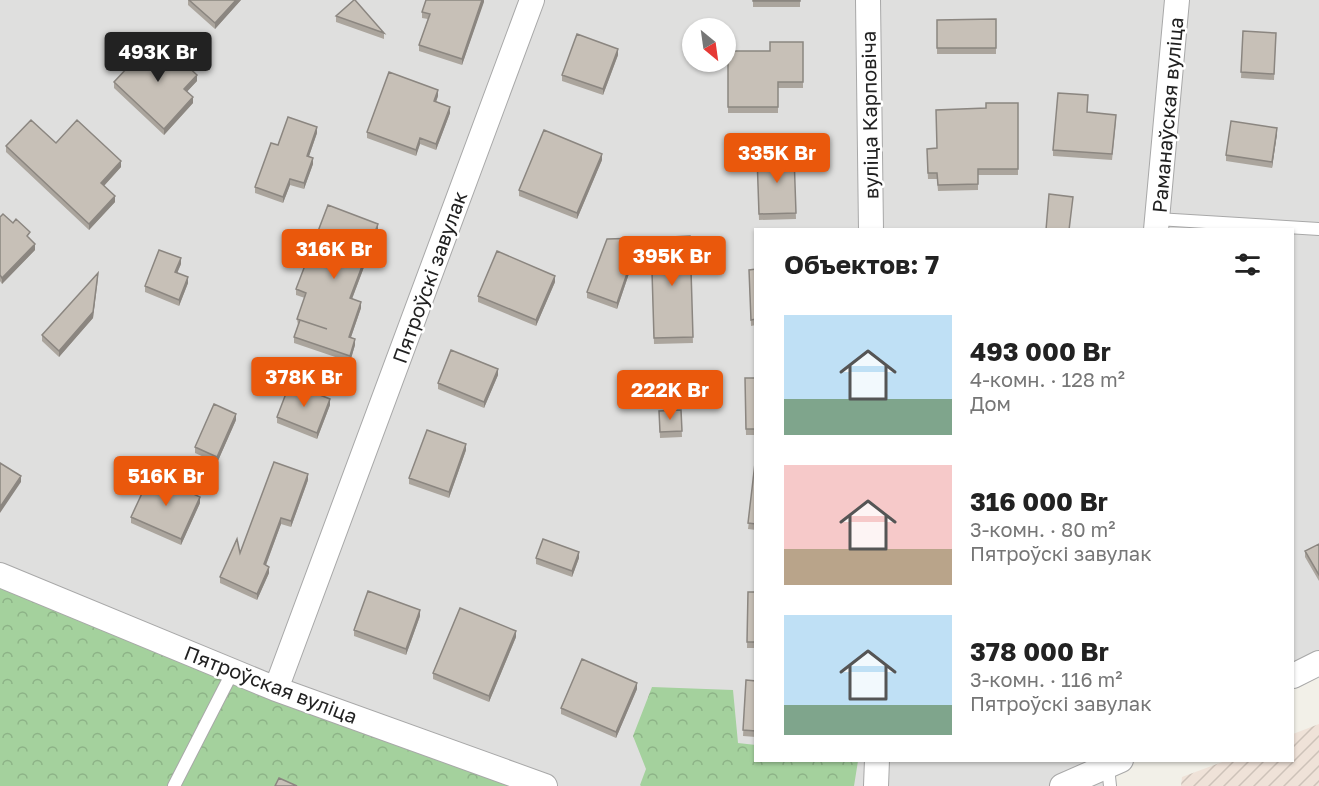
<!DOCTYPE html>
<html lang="ru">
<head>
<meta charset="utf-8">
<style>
	:root { --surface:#fff; --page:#f2f2f2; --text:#222; --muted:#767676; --accent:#ea580c }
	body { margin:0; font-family:"Golos Text",sans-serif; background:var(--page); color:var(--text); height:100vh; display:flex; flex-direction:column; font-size:22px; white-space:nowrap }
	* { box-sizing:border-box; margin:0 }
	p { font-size:20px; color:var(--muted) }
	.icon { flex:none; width:33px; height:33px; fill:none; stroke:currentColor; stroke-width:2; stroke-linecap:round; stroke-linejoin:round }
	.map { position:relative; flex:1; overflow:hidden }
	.panel { position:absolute; left:754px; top:228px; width:540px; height:534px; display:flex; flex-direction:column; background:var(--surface); border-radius:0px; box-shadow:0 2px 4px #0004 }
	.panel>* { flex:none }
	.needle { width:39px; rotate:151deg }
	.controls { position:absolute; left:682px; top:18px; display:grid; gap:12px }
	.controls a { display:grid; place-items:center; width:54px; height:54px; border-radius:50%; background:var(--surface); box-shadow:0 2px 4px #0004; font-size:30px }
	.price { position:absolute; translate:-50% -51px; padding:0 14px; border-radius:6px; background:var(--accent); color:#fff; font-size:20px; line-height:39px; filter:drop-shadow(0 2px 3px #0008) }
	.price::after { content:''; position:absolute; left:50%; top:36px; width:18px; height:14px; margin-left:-9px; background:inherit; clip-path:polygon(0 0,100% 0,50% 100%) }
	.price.active { background:#222; color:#fff }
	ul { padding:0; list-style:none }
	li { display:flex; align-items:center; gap:18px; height:150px; padding:0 30px }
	li span { display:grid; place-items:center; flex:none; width:168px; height:120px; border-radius:0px; color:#555 }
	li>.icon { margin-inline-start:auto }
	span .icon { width:72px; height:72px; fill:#fffc; stroke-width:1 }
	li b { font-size:26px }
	h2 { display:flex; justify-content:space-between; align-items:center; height:72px; padding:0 30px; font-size:26px }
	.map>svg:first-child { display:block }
	.residential { fill:#dfdfde; fill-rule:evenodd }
	.military { fill:url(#military-furrows) }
	.forest { fill:url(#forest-crowns) }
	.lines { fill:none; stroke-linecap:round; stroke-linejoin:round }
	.lane-casing { stroke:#a8a8a8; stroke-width:14 }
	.street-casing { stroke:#a8a8a8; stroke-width:26 }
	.lane { stroke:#fff; stroke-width:12 }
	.street { stroke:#fff; stroke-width:24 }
	.wall { fill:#aba59d }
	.shaded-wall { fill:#8b8680 }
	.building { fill:#c7c0b7; stroke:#8b8680; stroke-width:1.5 }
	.labels { text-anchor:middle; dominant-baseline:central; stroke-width:5; stroke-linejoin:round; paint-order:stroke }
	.street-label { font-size:20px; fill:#212121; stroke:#fff }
</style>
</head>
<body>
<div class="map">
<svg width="1319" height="786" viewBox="0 0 1319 786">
	<defs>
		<pattern id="military-furrows" width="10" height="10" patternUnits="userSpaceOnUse" patternTransform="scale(1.5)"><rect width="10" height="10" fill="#efe2d8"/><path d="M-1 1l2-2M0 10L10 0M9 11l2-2" fill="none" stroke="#cdc2b9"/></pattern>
		<pattern id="forest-crowns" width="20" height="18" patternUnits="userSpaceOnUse" patternTransform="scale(1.5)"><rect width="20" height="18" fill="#a4d19d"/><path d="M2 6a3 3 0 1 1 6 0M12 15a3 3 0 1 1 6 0" fill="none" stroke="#8db387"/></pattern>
	</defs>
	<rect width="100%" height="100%" fill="#f2f0e8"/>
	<path class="residential" d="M 0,0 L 1319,0 L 1319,667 L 1293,679 L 1293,230 L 756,230 L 756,760 L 1121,761 L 1110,786 L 174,786 L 0,575 ZM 693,28 L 726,28 L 726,62 L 693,62 Z"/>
	<path class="military" d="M 1319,724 L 1319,786 L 1181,786 L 1182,777 L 1225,761 L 1293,760 L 1293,734 Z"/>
	<path class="forest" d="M 0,575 L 545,786 L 0,786 Z
		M 652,687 L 733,690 L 738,743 L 756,745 L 756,760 L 858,761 L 854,786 L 641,786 L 640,785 L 646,769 L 633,736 Z"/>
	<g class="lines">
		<g class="lane-casing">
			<path id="lane" d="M 1157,219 L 1319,229
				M 1108,767 L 1110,786
				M 174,786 L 233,671"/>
		</g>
		<g class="street-casing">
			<path id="street" d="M 868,0 L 871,230
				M 1156,230 L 1177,0
				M 0,575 L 276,689 L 545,786
				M 1293,676 L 1319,663
				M 276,689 L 532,0
				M 876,786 L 877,760
				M 1062,786 L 1121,760"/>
		</g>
		<use href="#lane" class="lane"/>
		<use href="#street" class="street"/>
	</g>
	<path class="wall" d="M 188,0 L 241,0 L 215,29 L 188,5 Z
		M 484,0 L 462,65 L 419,51 L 419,45 L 428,19 L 422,18 L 422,12 Z
		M 753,0 L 800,0 L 800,7 L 753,7 Z
		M 336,16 L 384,33 L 384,39 L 336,22 Z
		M 996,19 L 996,54 L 937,54 L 937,20 Z
		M 1243,31 L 1276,33 L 1274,80 L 1241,78 Z
		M 803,42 L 803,88 L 778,88 L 778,113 L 728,113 L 728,51 L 770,51 Z
		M 618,55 L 603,95 L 562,81 L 562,75 Z
		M 197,81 L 187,91 L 193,103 L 164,135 L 114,88 L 114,82 Z
		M 438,96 L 436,102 L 450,113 L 436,150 L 420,144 L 416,156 L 367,138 L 367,132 Z
		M 1088,101 L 1087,113 L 1116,121 L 1112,160 L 1053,156 L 1053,150 Z
		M 1018,103 L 1018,175 L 978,175 L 978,190 L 938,191 L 937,179 L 928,179 L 927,155 L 937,148 L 986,108 Z
		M 317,133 L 309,156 L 313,164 L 304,189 L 290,185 L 283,203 L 255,193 L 255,187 L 278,145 Z
		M 1277,134 L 1272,168 L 1226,161 L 1226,155 Z
		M 56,143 L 121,167 L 104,186 L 115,202 L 89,230 L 6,152 L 6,146 Z
		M 794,155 L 796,219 L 759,220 L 757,156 Z
		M 602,160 L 577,219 L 519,196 L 519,190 Z
		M 0,217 L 30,238 L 30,239 L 35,250 L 2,284 L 0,281 Z
		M 378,230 L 352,299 L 361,308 L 351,337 L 355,345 L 350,362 L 294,343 L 294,337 L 298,325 L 297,319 L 305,298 L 296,295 L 296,289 Z
		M 690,236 L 693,343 L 654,344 L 651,238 Z
		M 639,244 L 617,309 L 587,298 L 587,292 Z
		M 181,264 L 177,273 L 188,283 L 179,306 L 145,292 L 145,286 Z
		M 756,269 L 756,325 L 751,326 L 749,270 Z
		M 98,279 L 93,318 L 59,357 L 42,341 L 42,335 Z
		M 555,282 L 536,326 L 478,302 L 478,296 Z
		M 498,375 L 484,408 L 438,389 L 438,383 Z
		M 745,378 L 756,378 L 756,435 L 746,435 Z
		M 330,405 L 317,439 L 277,423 L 277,417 Z
		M 681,410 L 682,437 L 660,438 L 659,411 Z
		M 236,420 L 217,463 L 195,453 L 195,447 Z
		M 466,450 L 449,498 L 409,484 L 409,478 Z
		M 756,463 L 756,530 L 748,529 Z
		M 308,480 L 291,527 L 281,524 L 266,565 L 269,573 L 257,600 L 220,583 L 220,577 Z
		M 200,503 L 181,545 L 131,523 L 131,517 Z
		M 1319,544 L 1319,581 L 1305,557 L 1305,551 Z
		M 536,558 L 579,558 L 572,577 L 536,564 Z
		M 748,592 L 756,592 L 756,648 L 747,648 Z
		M 420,616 L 406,655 L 354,636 L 354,630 Z
		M 516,637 L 489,702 L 433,679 L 433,673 Z
		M 746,680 L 756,681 L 756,737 L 743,736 Z
		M 637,689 L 616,738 L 561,714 L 561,708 Z"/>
	<path class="shaded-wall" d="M 236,0 L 241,0 L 215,29 L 215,23 Z
		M 482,0 L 484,0 L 484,2 L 462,65 L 462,59 Z
		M 618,49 L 618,55 L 603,95 L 603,89 Z
		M 197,75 L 197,81 L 184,95 L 184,89 Z
		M 438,90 L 438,96 L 434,107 L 434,101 Z
		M 193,97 L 193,103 L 164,135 L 164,129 Z
		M 450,107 L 450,113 L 436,150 L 436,144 Z
		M 317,127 L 317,133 L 307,162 L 307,156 Z
		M 1277,128 L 1277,134 L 1272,168 L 1272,162 Z
		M 420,138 L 420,144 L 416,156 L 416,150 Z
		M 602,154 L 602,160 L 577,219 L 577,213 Z
		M 313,158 L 313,164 L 304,189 L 304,183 Z
		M 121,161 L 121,167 L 101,189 L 101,183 Z
		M 290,179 L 290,185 L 283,203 L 283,197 Z
		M 115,196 L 115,202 L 89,230 L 89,224 Z
		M 378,224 L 378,230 L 350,304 L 350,298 Z
		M 639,238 L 639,244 L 617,309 L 617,303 Z
		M 35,244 L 35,250 L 2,284 L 2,278 Z
		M 181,258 L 181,264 L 175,278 L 175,272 Z
		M 98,273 L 93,318 L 59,357 L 59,351 Z
		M 555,276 L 555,282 L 536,326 L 536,320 Z
		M 188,277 L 188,283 L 179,306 L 179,300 Z
		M 361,302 L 361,308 L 349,343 L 349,337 Z
		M 355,339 L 355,345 L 350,362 L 350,356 Z
		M 498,369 L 498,375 L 484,408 L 484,402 Z
		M 330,399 L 330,405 L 317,439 L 317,433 Z
		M 236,414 L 236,420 L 217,463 L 217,457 Z
		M 466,444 L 466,450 L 449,498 L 449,492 Z
		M 308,474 L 308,480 L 291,527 L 291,521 Z
		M 21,476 L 21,482 L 0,513 L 0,507 Z
		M 200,497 L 200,503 L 181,545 L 181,539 Z
		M 281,518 L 281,524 L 264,570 L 264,564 Z
		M 579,552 L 579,558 L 572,577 L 572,571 Z
		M 269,567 L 269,573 L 257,600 L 257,594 Z
		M 420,610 L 420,616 L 406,655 L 406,649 Z
		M 516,631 L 516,637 L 489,702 L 489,696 Z
		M 637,683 L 637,689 L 616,738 L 616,732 Z"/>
	<path class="building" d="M 189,0 L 236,0 L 215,23 Z
		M 354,0 L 355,0 L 384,33 L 336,16 Z
		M 426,0 L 482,0 L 462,59 L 419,45 L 430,14 L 422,12 Z
		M 753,0 L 800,0 L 800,1 L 753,1 Z
		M 996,19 L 996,48 L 937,48 L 937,20 Z
		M 1243,31 L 1276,33 L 1274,74 L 1241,72 Z
		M 577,34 L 618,49 L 603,89 L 562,75 Z
		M 156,37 L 197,75 L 184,89 L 193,97 L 164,129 L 114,82 Z
		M 770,42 L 803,42 L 803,82 L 778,82 L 778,107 L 728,107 L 728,51 L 770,51 Z
		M 389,72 L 438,90 L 434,101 L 450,107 L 436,144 L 420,138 L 416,150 L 367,132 Z
		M 1058,93 L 1088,95 L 1087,112 L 1116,115 L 1112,154 L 1053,150 Z
		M 986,103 L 1018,103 L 1018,169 L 978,169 L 978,184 L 938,185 L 937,173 L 928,173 L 927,149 L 937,148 L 936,110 L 986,108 Z
		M 288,117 L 317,127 L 307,156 L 313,158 L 304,183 L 290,179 L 283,197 L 255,187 L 271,143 L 278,145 Z
		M 31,120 L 56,143 L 77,120 L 121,161 L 101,183 L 115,196 L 89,224 L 6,146 Z
		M 1231,121 L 1277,128 L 1272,162 L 1226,155 Z
		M 544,130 L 602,154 L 577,213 L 519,190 Z
		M 794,155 L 796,213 L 759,214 L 757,156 Z
		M 1049,194 L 1073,197 L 1069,230 L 1046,230 Z
		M 328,205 L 378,224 L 350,298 L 361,302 L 349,337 L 355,339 L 350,356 L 294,337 L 300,320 L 327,329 L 297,319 L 306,293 L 296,289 Z
		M 3,214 L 13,223 L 16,219 L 30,232 L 27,236 L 35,244 L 2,278 L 0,275 L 0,217 Z
		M 690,236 L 693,337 L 654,338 L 651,238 Z
		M 639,238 L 617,303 L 587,292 L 607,239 Z
		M 159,250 L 181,258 L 175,272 L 188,277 L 179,300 L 145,286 Z
		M 497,251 L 555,276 L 536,320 L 478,296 Z
		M 756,269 L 756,319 L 751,320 L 749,270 Z
		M 98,273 L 93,312 L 59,351 L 42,335 Z
		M 451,350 L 498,369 L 484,402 L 438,383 Z
		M 745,378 L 756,378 L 756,429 L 746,429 Z
		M 290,383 L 330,399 L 317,433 L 277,417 Z
		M 214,404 L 236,414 L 217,457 L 195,447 Z
		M 681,410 L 682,431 L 660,432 L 659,411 Z
		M 427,430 L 466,444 L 449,492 L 409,478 Z
		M 274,462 L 308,474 L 291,521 L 281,518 L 264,564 L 269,567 L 257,594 L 220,577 L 237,539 L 240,553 Z
		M 0,463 L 21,476 L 0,507 Z
		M 755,463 L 756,463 L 756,524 L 748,523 Z
		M 151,474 L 200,497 L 181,539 L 131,517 Z
		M 543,539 L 579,552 L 572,571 L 536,558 Z
		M 1319,544 L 1319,575 L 1305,551 Z
		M 368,591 L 420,610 L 406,649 L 354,630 Z
		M 748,592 L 756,592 L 756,642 L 747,642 Z
		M 460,608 L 516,631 L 489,696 L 433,673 Z
		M 582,659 L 637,683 L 616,732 L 561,708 Z
		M 746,680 L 756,681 L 756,731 L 743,730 Z
		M 279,778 L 297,786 L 275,786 Z"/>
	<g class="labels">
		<g class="street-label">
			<text transform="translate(869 115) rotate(-91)">вуліца Карповіча</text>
			<text transform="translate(1167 115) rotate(-85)">Раманаўская вуліца</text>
			<text transform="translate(429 277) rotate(-70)">Пятроўскі завулак</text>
			<text transform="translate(271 684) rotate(21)">Пятроўская вуліца</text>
		</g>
	</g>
</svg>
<div class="controls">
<a><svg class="needle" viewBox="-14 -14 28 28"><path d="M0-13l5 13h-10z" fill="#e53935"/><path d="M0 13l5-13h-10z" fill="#767676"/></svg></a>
</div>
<b class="price active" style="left:158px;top:83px">493K Br</b>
<b class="price" style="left:777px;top:184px">335K Br</b>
<b class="price" style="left:334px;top:280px">316K Br</b>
<b class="price" style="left:672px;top:287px">395K Br</b>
<b class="price" style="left:304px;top:408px">378K Br</b>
<b class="price" style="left:670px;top:421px">222K Br</b>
<b class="price" style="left:166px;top:507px">516K Br</b>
<section class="panel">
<h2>Объектов: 7<svg class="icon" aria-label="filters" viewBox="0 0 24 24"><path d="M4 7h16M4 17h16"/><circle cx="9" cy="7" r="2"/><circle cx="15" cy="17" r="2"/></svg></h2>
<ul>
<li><span style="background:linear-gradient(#bfe0f5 70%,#7fa58c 0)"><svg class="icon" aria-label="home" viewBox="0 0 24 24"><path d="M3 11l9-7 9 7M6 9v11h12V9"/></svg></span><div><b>493 000 Br</b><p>4-комн. · 128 m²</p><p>Дом</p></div></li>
<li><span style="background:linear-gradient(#f6c9c9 70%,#b9a48a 0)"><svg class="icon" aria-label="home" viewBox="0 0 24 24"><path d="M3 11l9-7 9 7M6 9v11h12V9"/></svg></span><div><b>316 000 Br</b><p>3-комн. · 80 m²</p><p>Пятроўскі завулак</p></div></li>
<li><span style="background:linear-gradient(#bfe0f5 75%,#7fa58c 0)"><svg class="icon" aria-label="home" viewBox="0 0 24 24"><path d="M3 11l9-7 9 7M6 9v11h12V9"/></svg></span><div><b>378 000 Br</b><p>3-комн. · 116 m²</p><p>Пятроўскі завулак</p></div></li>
</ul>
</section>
</div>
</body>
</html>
